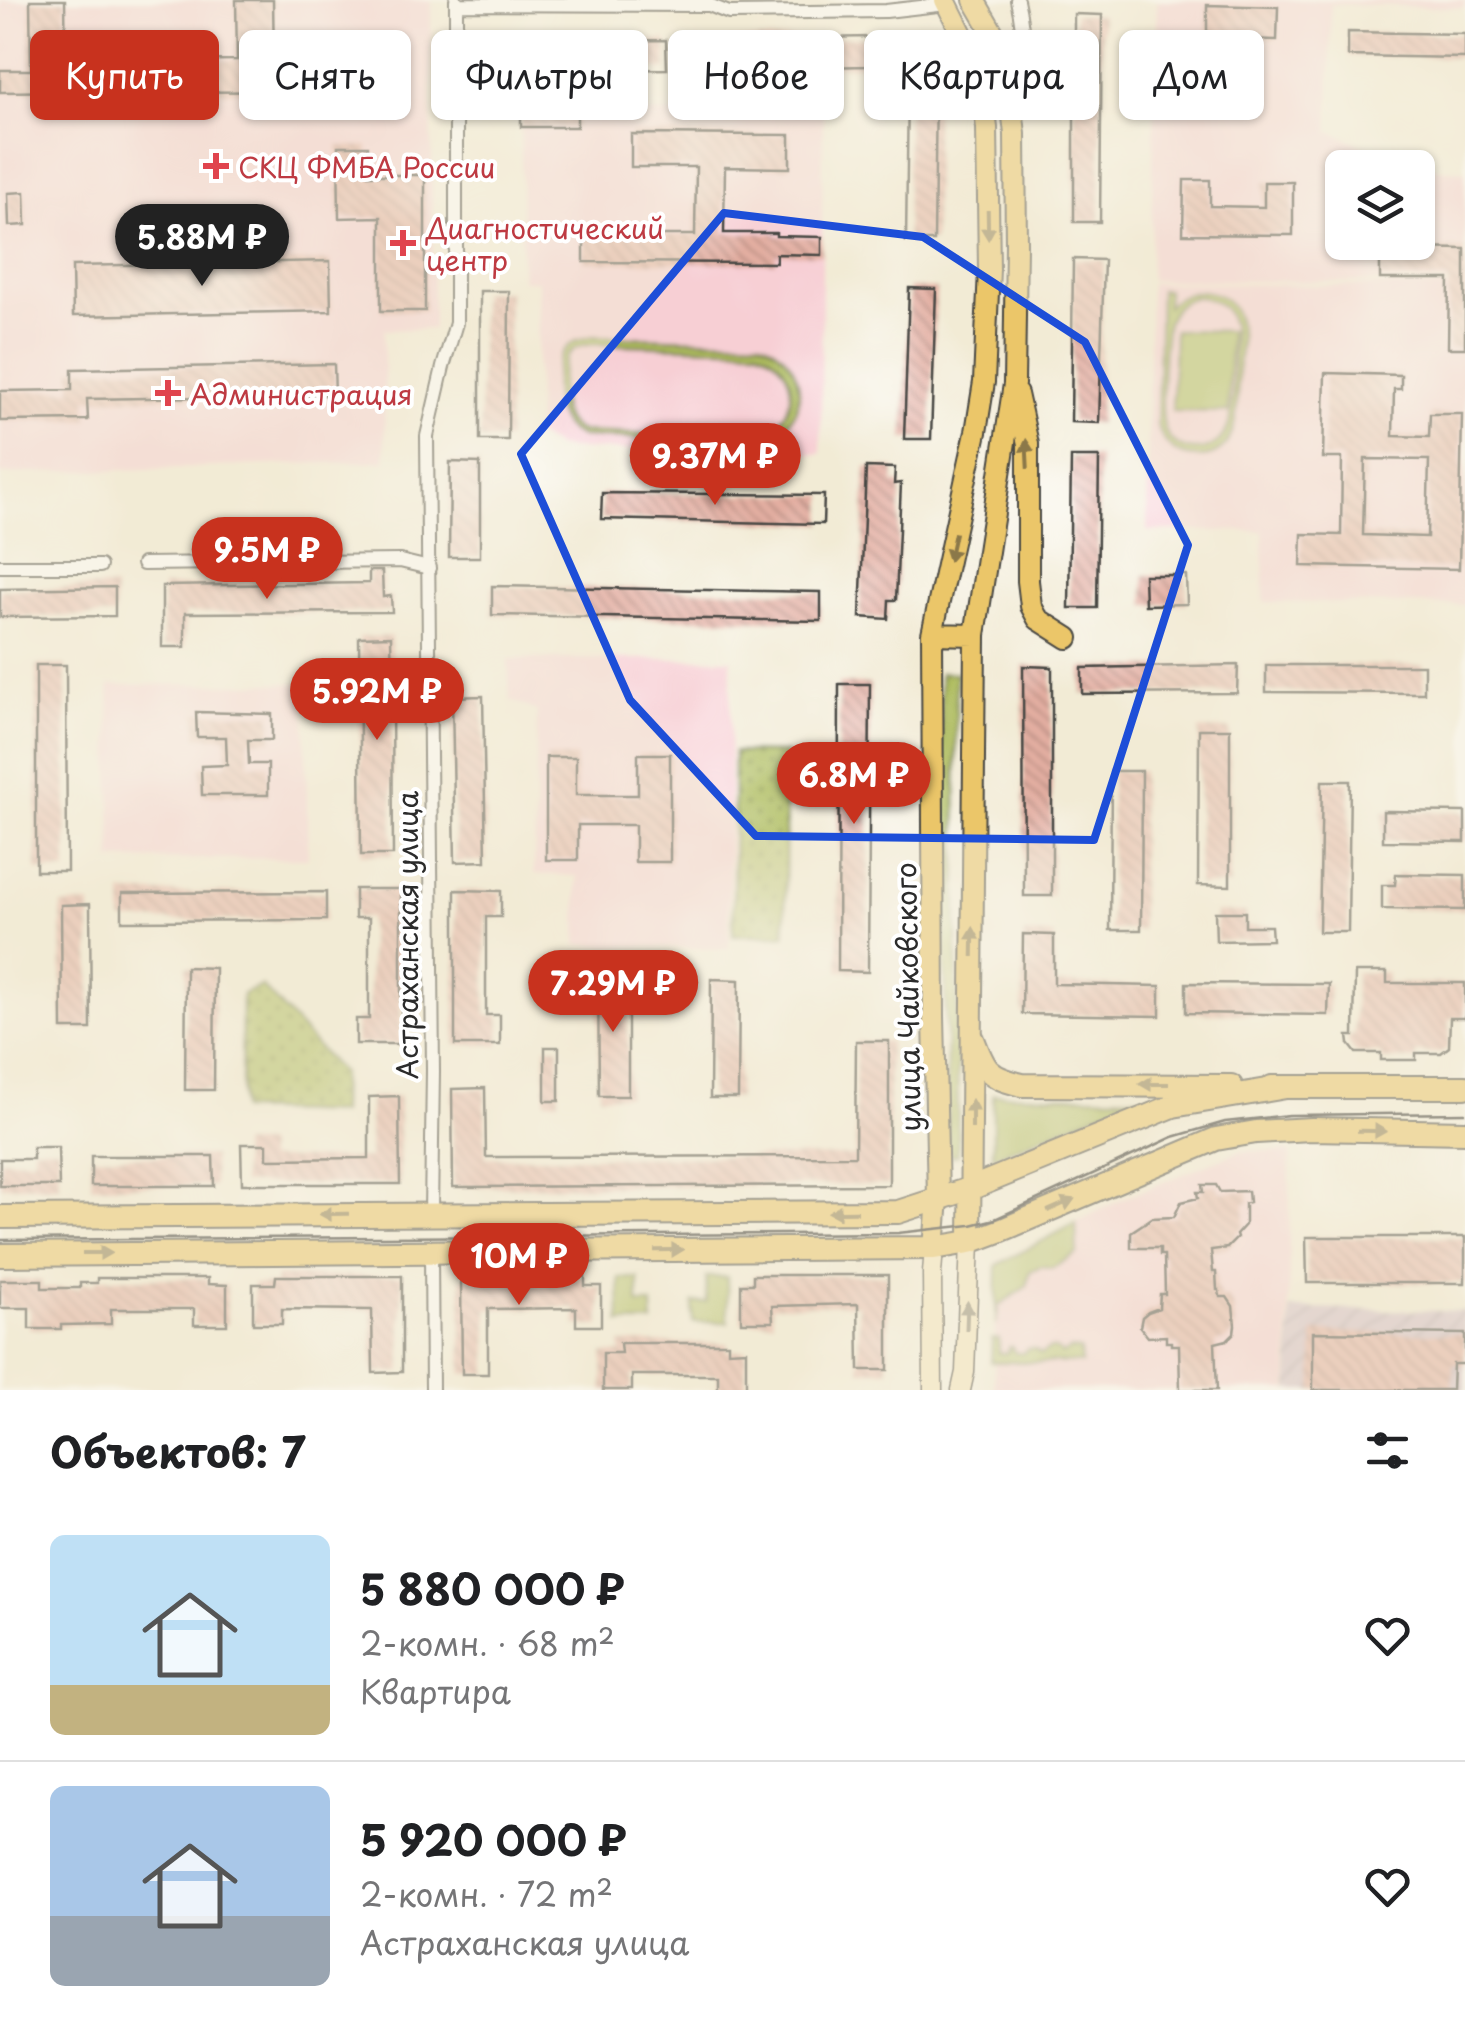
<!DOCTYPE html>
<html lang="ru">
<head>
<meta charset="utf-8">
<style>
	:root { --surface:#fff; --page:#f2f2f2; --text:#202124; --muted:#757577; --line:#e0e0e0; --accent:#c8321e }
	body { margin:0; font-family:"Playpen Sans",sans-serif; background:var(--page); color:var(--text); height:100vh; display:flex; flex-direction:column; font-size:38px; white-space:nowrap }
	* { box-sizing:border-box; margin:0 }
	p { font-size:32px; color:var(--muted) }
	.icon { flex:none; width:55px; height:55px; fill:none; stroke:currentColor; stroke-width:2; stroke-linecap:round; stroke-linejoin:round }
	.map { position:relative; height:1390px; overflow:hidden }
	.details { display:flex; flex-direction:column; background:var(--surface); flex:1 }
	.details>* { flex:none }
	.banner { position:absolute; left:30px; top:30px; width:1405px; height:90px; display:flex; gap:20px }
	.buttons { position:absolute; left:1325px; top:150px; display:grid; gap:20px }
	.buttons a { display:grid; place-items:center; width:110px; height:110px; border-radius:15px; background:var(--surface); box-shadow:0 2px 8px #0004; font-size:50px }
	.price { position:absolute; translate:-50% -85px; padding:0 22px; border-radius:35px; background:var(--accent); color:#fff; font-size:32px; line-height:65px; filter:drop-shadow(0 2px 5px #0008) }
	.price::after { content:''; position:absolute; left:50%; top:60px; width:30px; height:22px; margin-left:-15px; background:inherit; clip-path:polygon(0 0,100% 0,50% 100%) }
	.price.on { background:#222; color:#fff }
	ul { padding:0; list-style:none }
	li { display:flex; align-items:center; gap:30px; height:250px; padding:0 50px }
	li+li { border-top:2px solid var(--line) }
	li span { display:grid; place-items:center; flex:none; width:280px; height:200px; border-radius:15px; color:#555 }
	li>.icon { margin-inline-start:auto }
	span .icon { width:120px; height:120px; fill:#fffc; stroke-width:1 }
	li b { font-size:42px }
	h2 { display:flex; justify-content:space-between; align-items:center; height:120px; padding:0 50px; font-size:42px }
	.chip { padding:0 35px; border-radius:15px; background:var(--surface); box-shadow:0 2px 8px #0004; font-size:35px; line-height:90px }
	.chip.on { background:var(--accent); color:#fff }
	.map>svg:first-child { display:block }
	.built { fill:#f7cfd4; fill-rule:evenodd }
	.industrial { fill:url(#industrial-furrows) }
	.grass { fill:#aebc5f; stroke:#6c7445; stroke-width:2.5; fill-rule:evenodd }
	.park { fill:url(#park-dots); stroke:#6c7445; stroke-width:2.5 }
	.building { fill:url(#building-back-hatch); fill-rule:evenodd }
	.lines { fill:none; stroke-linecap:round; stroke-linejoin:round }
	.street-casing { stroke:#494844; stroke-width:16 }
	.secondary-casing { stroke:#494844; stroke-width:21 }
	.primary-casing { stroke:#494844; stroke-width:24 }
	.highway-casing { stroke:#494844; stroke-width:26 }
	.street { stroke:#fff; stroke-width:12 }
	.secondary { stroke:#f7e8c3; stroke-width:18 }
	.primary { stroke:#ebc669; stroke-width:20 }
	.highway { stroke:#ebc669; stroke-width:22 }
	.tram { stroke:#2b2b2b; stroke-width:2.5 }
	.oneway { fill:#8b784a }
	.oneway2 { fill:#918a77 }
	.marked { fill:none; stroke:#1d4ed8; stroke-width:8; stroke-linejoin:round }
	.health-dot { fill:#e0444e; stroke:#fff; stroke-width:4 }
	.labels { text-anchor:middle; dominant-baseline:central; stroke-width:8; stroke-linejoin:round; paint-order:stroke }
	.health-label { font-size:28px; fill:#be3a42; stroke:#fff; text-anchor:start }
	.street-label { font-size:28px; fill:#2b2b2b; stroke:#fff }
</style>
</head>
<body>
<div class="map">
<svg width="1465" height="1390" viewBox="0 0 1465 1390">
	<defs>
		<pattern id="industrial-furrows" width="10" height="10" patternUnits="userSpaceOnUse" patternTransform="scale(2.5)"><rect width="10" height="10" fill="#d2bdc8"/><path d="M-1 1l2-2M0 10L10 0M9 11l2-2" fill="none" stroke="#b4a3ac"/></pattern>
		<pattern id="park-dots" width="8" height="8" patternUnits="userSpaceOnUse" patternTransform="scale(2.5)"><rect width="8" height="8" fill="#aebc5f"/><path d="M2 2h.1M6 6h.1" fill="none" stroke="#8e994f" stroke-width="1.8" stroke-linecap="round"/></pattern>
		<pattern id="building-back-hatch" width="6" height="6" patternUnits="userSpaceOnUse" patternTransform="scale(2.5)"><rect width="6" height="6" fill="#e3aea1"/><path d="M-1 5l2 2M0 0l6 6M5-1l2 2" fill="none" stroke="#b88e83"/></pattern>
	</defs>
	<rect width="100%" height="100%" fill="#fff"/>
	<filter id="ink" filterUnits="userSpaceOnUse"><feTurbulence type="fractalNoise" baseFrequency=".01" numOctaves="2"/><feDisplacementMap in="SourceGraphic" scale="20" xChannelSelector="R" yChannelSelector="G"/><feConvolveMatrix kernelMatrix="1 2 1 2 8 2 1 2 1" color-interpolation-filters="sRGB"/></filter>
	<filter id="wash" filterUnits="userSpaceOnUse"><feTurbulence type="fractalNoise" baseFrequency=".0048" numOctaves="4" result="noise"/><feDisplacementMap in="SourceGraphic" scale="40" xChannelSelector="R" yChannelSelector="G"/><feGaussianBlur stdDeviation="2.25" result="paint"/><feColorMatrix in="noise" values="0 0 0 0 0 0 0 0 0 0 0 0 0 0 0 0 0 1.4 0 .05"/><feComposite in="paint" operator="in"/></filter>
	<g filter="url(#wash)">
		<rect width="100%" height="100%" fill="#f2ebd5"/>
		<path class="built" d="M 0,0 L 431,0 L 433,329 L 384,330 L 385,461 L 0,474 Z
			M 1157,0 L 1465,0 L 1465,8 L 1331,4 L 1329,131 L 1397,160 L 1445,170 L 1465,171 L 1465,283 L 1150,280 ZM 1342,168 L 1418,168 L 1418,242 L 1342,242 Z
			M 521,112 L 823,112 L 821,454 L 569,449 L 556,447 L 536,435 L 538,281 L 522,280 Z
			M 1150,283 L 1465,287 L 1465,605 L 1264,602 L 1263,531 L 1147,531 Z
			M 508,659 L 731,659 L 729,949 L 577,945 L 577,876 L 534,874 L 537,711 L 510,700 Z
			M 305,683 L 308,858 L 112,860 L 109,685 Z
			M 1240,1151 L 1290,1152 L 1288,1390 L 994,1390 L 996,1263 L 1122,1199 Z"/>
		<path class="industrial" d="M 1290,1309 L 1465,1311 L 1465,1390 L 1289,1390 Z"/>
		<path class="grass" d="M 1160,290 L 1167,290 L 1167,306 C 1188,285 1225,285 1237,317 C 1243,333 1239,354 1238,371 C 1237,405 1242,466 1188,456 C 1172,453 1162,440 1157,425 ZM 1196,297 C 1218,298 1231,310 1233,332 C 1232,356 1235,407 1228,427 C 1224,439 1212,449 1199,450 C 1186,451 1172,444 1166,432 C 1158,416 1164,342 1167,322 C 1173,308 1181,300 1196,297 Z
			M 1174,330 L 1230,331 L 1228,412 L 1172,411 Z
			M 595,336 L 760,341 C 813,361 812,426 757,443 L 581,437 C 573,433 566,430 562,422 C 551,405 552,365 565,349 C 573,340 583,337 595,336 ZM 594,344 L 757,349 C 804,366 801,422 754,438 L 581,432 C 573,428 567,424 564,415 C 558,401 560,363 571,352 C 577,346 585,345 594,344 Z
			M 940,673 L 956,673 L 958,1155 L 951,1156 L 948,1146 Z
			M 993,1094 L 1137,1097 L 993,1157 Z
			M 1076,1223 L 1077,1253 L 1053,1268 L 1041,1266 L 1030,1271 L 1027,1286 L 998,1306 L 996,1324 L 997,1265 Z
			M 706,1277 L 727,1277 L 728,1322 L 693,1322 L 693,1303 L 707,1302 Z
			M 619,1278 L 638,1278 L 638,1304 L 652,1304 L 653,1323 L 620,1323 Z
			M 992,1339 L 999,1339 L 999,1353 L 1007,1353 L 1009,1347 L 1012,1347 L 1015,1353 L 1024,1353 L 1027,1349 L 1034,1349 L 1041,1354 L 1049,1349 L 1056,1349 L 1062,1354 L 1070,1349 L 1080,1350 L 1081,1363 L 991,1362 Z"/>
		<path class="park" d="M 734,752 L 786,753 L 785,935 L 733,935 Z
			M 262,986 L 341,1073 L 340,1113 L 241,1110 L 242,994 Z"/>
		<g id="blocks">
			<path class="building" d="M 30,0 L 65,0 L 66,69 L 77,69 L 77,91 L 0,92 L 0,70 L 31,70 Z
				M 236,0 L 273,0 L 274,60 L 368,60 L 369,91 L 152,92 L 151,61 L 237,60 Z
				M 1207,5 L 1278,7 L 1277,40 L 1207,38 Z
				M 1074,14 L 1102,15 L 1100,222 L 1074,222 Z
				M 1348,32 L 1465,34 L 1465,58 L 1348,56 Z
				M 869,37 L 869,66 L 717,69 L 717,40 Z
				M 666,40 L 667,69 L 520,72 L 519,42 Z
				M 908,88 L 936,88 L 934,241 L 906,241 Z
				M 521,112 L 577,112 L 577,127 L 521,127 Z
				M 631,134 L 790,135 L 790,168 L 725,167 L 724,233 L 776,233 L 776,236 L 822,237 L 822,255 L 776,254 L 776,263 L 584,262 L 584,235 L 695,235 L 696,167 L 631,167 Z
				M 338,146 L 368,146 L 368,175 L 425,175 L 425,311 L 381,311 L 381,217 L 339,218 Z
				M 1184,180 L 1210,180 L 1210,206 L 1264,207 L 1264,182 L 1293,182 L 1293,235 L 1183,234 Z
				M 25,192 L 26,225 L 9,226 L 8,193 Z
				M 1411,248 L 1465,249 L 1465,348 L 1448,348 L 1449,279 L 1380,279 L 1380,260 L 1411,260 Z
				M 1073,259 L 1104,260 L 1099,423 L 1071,422 Z
				M 330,261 L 331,311 L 73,316 L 72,266 Z
				M 909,288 L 936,289 L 931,439 L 904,439 Z
				M 480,291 L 509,291 L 508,440 L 480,440 Z
				M 334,364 L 335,395 L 87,399 L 88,420 L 0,421 L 0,391 L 72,390 L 72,369 Z
				M 1325,373 L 1401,375 L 1401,389 L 1394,389 L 1393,436 L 1429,437 L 1430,414 L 1462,414 L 1459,569 L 1301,566 L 1302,534 L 1341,535 L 1342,458 L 1323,458 ZM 1365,459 L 1429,460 L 1427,537 L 1363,535 Z
				M 1071,457 L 1099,457 L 1097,608 L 1069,608 Z
				M 450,462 L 480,463 L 480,557 L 449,557 Z
				M 866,467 L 895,468 L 894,484 L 901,483 L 896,600 L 889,600 L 888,619 L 860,617 Z
				M 602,493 L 824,495 L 823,524 L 601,519 Z
				M 369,571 L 382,571 L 383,597 L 391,596 L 392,612 L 185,613 L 185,647 L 162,647 L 162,586 L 369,583 Z
				M 1144,575 L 1186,575 L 1187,604 L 1145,605 Z
				M 492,586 L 821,592 L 821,621 L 492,615 Z
				M 115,587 L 115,616 L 0,617 L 0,589 Z
				M 391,636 L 392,687 L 418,686 L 419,698 L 392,699 L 393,855 L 361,855 L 359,637 Z
				M 36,665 L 66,665 L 67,871 L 36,871 Z
				M 1238,665 L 1237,693 L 1082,694 L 1082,668 Z
				M 1266,665 L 1424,665 L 1424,693 L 1266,692 Z
				M 1023,666 L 1052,667 L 1052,896 L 1024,896 Z
				M 839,684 L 870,684 L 868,972 L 838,971 Z
				M 483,696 L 486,861 L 455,862 L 452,697 Z
				M 196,712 L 272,714 L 272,740 L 248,740 L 249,764 L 268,764 L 268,795 L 202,795 L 201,766 L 227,765 L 226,737 L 197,737 Z
				M 1199,729 L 1230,729 L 1230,886 L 1198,885 Z
				M 638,754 L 670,754 L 670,862 L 635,862 L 635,825 L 578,825 L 578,860 L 546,860 L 546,757 L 576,757 L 576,795 L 638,795 Z
				M 1111,771 L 1142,771 L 1141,930 L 1110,930 Z
				M 1322,781 L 1350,781 L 1348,932 L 1319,932 Z
				M 1383,811 L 1465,812 L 1465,842 L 1383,841 Z
				M 1396,874 L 1465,875 L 1465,910 L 1382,909 L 1382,885 L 1395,885 Z
				M 355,889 L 401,889 L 401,1044 L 356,1044 L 356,1019 L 369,1019 L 369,918 L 355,918 Z
				M 455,890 L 501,891 L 501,917 L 486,917 L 486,1015 L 500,1015 L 500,1045 L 455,1045 Z
				M 326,892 L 326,920 L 122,921 L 122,893 Z
				M 90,904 L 91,1029 L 62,1029 L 61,905 Z
				M 1215,912 L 1245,912 L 1245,926 L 1271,926 L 1272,940 L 1216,941 Z
				M 1023,934 L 1054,935 L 1054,984 L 1160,986 L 1160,1016 L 1022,1014 Z
				M 186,967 L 215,968 L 214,1090 L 185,1090 Z
				M 1355,972 L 1387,972 L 1387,983 L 1465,983 L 1465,1018 L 1450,1018 L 1449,1047 L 1441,1053 L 1416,1053 L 1416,1060 L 1381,1060 L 1381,1053 L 1356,1053 L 1349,1044 L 1348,1036 L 1354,1036 Z
				M 598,974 L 628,974 L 628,1096 L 599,1096 Z
				M 711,979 L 739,980 L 738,1098 L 710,1098 Z
				M 1186,983 L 1329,984 L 1328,1015 L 1186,1013 Z
				M 856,1041 L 889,1041 L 889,1185 L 453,1187 L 452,1089 L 485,1088 L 486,1157 L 855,1156 Z
				M 545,1047 L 559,1047 L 559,1101 L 545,1101 Z
				M 399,1096 L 400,1184 L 242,1184 L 241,1144 L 267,1144 L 267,1159 L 369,1158 L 369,1097 Z
				M 33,1147 L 58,1147 L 59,1186 L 0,1186 L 0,1159 L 33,1159 Z
				M 91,1156 L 213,1156 L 214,1186 L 91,1186 Z
				M 1202,1185 L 1216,1185 L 1220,1192 L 1248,1191 L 1249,1202 L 1245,1203 L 1245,1225 L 1236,1235 L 1237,1238 L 1227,1248 L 1211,1250 L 1213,1272 L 1216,1272 L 1217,1290 L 1219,1290 L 1220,1297 L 1227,1297 L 1233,1306 L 1235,1325 L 1234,1333 L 1227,1340 L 1215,1343 L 1217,1390 L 1180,1390 L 1179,1345 L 1171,1345 L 1171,1342 L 1166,1342 L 1166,1336 L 1148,1337 L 1140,1327 L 1142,1317 L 1148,1312 L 1159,1308 L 1160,1294 L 1165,1294 L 1164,1255 L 1160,1255 L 1160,1248 L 1131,1248 L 1131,1232 L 1152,1218 L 1174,1217 L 1181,1202 L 1198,1198 L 1197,1192 L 1203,1192 Z
				M 1306,1237 L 1465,1237 L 1465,1283 L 1307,1283 Z
				M 753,1275 L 888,1275 L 888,1370 L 859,1370 L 858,1304 L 772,1306 L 773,1322 L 741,1322 L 741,1284 L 753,1284 Z
				M 276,1276 L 402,1276 L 402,1372 L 373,1373 L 372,1310 L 282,1309 L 282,1324 L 253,1324 L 253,1284 L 275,1284 Z
				M 585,1276 L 585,1286 L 601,1286 L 601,1326 L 576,1326 L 576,1308 L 488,1309 L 488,1374 L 462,1374 L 461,1278 Z
				M 97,1278 L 208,1278 L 208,1284 L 227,1285 L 227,1325 L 194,1325 L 194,1309 L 111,1309 L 111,1324 L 61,1325 L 61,1329 L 29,1329 L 29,1308 L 0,1308 L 0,1280 L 42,1280 L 42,1288 L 80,1288 L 80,1283 L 97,1283 Z
				M 1313,1332 L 1465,1334 L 1465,1364 L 1453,1364 L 1452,1390 L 1313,1390 Z
				M 620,1343 L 728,1343 L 728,1351 L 746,1350 L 746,1390 L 718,1390 L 718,1375 L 632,1375 L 632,1390 L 603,1390 L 603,1353 L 621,1353 Z"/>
		</g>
	</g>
	<g filter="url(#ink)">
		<use href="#blocks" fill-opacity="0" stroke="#494844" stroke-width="2.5"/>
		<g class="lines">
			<g class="street-casing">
				<path id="street" d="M 1017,0 C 1026,37 1025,74 1019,112
					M 456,4 L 709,5 L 729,13 L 886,11 L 947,4
					M 143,564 L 400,561 L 429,568
					M 0,566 L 100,566
					M 431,1213 L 433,1071 L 427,436 L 443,367 L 456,323 L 456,0
					M 431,1253 L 432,1390"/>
			</g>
			<g class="secondary-casing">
				<path id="secondary" d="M 933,1390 L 932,1273 L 934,1248
					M 961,1390 L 965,1372 L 970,1242"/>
			</g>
			<g class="primary-casing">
				<path id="primary" d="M 1017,394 L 1028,444 L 1028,581 L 1031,606 L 1038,619 L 1068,638
					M 932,634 L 975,635
					M 970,1242 L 975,635 L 1014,384 L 1016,245 L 1015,134 L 1008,73 L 992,31 L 974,0
					M 934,1248 L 938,1199 L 934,1016 L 932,634 L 976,432 L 984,382 L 989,269 L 987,128 L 981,81 L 966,42 L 945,0"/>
			</g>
			<g class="highway-casing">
				<path id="highway" d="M 973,1039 C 985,1071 988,1077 1022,1085 L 1231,1086
					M 1272,1087 L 1465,1087
					M 0,1217 L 898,1212 L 972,1188 L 1173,1106 L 1286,1087
					M 0,1255 L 934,1248 L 970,1242 L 1002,1230 L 1216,1139 L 1256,1132 L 1312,1129 L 1465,1132"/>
			</g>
			<use href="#street" class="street"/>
			<use href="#secondary" class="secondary"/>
			<use href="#primary" class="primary"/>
			<use href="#highway" class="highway"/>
			<path class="tram" d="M 0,1240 L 898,1233 L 971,1225 L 995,1219 L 1173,1137 L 1225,1122 L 1289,1115 L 1465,1113"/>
		</g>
		<defs><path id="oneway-solid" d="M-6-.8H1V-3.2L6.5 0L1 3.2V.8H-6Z" transform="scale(2.5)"/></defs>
		<g class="oneway">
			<use href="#oneway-solid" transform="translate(988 225) rotate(89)"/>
			<use href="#oneway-solid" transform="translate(1027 454) rotate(-93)"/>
			<use href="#oneway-solid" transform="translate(952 547) rotate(102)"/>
			<use href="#oneway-solid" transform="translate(973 942) rotate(-89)"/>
			<use href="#oneway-solid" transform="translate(1154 1084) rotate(180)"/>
			<use href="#oneway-solid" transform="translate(972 1114) rotate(-90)"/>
			<use href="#oneway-solid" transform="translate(1372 1131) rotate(1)"/>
			<use href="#oneway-solid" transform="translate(1061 1205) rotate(-24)"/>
			<use href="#oneway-solid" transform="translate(843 1212) rotate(179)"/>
			<use href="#oneway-solid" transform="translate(334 1214) rotate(179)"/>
			<use href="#oneway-solid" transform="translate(669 1250) rotate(-1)"/>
			<use href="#oneway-solid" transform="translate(97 1253)"/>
		</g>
		<use class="oneway2" href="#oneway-solid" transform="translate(967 1316) rotate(-88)"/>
	</g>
	<path d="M0 0H1465V1390H0ZM 724,213 L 923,237 L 1085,342 L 1188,545 L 1094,840 L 756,836 L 630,700 L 521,454 Z" fill="#f2ebd5" fill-opacity=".55" fill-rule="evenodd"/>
	<path class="marked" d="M 724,213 L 923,237 L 1085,342 L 1188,545 L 1094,840 L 756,836 L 630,700 L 521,454 Z"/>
	<g class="health-dot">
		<path d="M211 151h10v10h10v10h-10v10h-10v-10h-10v-10h10z"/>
		<path d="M398 228h10v10h10v10h-10v10h-10v-10h-10v-10h10z"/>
		<path d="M163 378h10v10h10v10h-10v10h-10v-10h-10v-10h10z"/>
	</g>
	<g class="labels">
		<g class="health-label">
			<text x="238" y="166">СКЦ ФМБА России</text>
			<text x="426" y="227">Диагностический<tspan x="426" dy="32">центр</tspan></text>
			<text x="190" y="393">Администрация</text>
		</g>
		<g class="street-label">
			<text transform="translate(406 935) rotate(-90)">Астраханская улица</text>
			<text transform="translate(907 997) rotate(-91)">улица Чайковского</text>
		</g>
	</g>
</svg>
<div class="buttons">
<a><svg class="icon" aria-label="layers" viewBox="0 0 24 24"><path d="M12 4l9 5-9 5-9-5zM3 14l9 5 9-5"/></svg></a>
</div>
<b class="price on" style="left:202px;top:289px">5.88M ₽</b>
<b class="price" style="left:715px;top:508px">9.37M ₽</b>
<b class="price" style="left:267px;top:602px">9.5M ₽</b>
<b class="price" style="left:377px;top:743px">5.92M ₽</b>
<b class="price" style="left:854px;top:827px">6.8M ₽</b>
<b class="price" style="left:613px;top:1035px">7.29M ₽</b>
<b class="price" style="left:519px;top:1308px">10M ₽</b>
<div class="banner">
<a class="chip on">Купить</a>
<a class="chip">Снять</a>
<a class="chip">Фильтры</a>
<a class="chip">Новое</a>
<a class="chip">Квартира</a>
<a class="chip">Дом</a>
</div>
</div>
<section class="details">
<h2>Объектов: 7<svg class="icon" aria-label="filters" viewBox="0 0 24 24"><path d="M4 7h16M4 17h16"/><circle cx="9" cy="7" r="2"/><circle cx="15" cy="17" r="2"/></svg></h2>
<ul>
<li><span style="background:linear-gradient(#bfe0f5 75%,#c2b280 0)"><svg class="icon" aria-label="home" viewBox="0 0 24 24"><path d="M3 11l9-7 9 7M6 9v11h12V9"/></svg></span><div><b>5 880 000 ₽</b><p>2-комн. · 68 m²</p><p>Квартира</p></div><svg class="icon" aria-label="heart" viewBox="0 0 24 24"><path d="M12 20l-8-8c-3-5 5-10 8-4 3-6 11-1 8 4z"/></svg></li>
<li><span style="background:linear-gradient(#a9c7e8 65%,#9aa5b1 0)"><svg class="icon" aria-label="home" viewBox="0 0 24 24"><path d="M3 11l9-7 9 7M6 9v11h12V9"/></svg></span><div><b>5 920 000 ₽</b><p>2-комн. · 72 m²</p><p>Астраханская улица</p></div><svg class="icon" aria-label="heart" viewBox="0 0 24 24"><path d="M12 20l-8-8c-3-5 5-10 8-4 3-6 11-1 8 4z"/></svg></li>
</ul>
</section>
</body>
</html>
